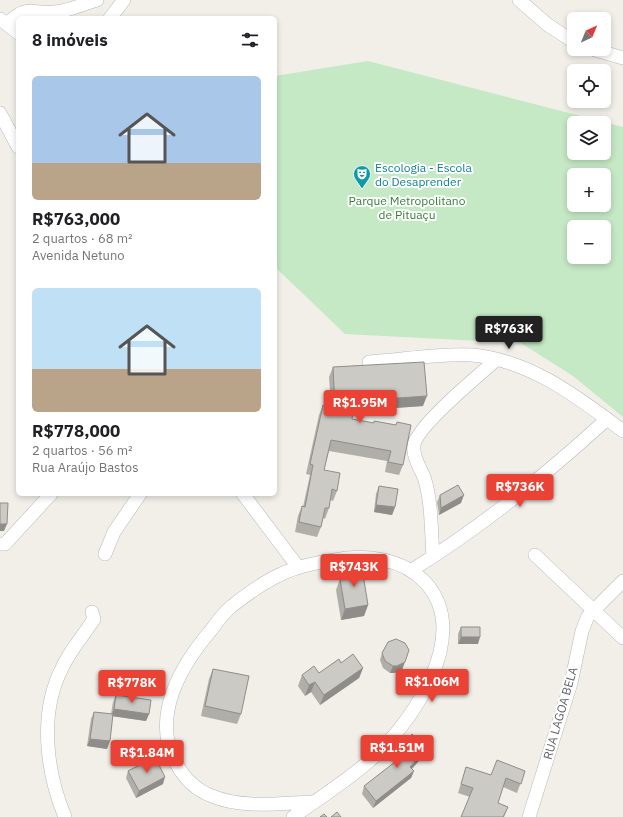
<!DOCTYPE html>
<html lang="pt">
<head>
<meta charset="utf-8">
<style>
	:root { --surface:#fff; --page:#f6f6f6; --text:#202124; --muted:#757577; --accent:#ea4335 }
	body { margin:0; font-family:"IBM Plex Sans",sans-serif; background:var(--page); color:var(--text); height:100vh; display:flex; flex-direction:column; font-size:15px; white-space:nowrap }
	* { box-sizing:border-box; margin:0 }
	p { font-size:13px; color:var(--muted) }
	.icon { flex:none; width:22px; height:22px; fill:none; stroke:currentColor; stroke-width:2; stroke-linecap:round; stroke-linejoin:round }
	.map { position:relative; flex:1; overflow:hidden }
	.panel { position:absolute; left:16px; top:16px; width:261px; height:480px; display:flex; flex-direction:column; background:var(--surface); border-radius:6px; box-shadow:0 2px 6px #0003 }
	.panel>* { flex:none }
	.needle { width:26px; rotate:43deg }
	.fabs { position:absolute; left:567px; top:12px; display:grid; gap:8px }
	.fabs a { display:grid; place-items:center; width:44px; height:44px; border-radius:6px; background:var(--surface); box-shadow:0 2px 6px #0003; font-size:20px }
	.price { position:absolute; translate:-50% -34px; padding:0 9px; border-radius:4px; background:var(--accent); color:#fff; font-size:13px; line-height:26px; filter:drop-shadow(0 1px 2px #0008) }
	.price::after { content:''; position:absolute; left:50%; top:24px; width:12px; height:9px; margin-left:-6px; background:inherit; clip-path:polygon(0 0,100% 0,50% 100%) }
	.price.active { background:#222; color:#fff }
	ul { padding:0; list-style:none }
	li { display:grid; align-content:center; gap:8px; height:212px; padding:0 16px }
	li span { display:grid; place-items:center; height:124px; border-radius:6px; color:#555 }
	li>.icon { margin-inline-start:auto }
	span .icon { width:72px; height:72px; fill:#fffc; stroke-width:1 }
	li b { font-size:17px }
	h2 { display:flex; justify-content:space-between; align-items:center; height:48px; padding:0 16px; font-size:17px }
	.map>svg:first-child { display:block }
	.green { fill:#c5e8c5; fill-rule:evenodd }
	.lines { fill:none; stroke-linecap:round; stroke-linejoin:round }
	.street-casing { stroke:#b5b8bc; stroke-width:14 }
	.street { stroke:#fff; stroke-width:13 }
	.wall { fill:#afaea9 }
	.shaded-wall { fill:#8f8d8a }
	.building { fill:#cccac5; stroke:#8f8d8a }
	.labels { text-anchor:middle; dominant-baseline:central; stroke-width:4; stroke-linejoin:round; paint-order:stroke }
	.culture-label { font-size:12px; fill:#0d838f; stroke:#fff; text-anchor:start }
	.park-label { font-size:12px; fill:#348238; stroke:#fff }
	.street-label { font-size:12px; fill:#5f6368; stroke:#fff }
</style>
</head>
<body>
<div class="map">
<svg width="623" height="817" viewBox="0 0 623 817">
	<rect width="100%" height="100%" fill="#f1efe8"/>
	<path class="green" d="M 368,61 L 623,127 L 623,417 L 573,376 L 521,343 L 345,334 L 275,267 L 275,76 ZM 574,123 L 604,123 L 604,153 L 574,153 ZM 574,175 L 604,175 L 604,205 L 574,205 ZM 574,227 L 604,227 L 604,257 L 574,257 Z"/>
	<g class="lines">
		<g class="street-casing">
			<path id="street" d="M 519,0 L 548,25 L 574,42
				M 110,18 L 124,0
				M 0,19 L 18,33
				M 7,24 C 27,4 31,14 55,12 C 69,11 83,4 97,0
				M 592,49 L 623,58
				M 0,113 L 18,147
				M 369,362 C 401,360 441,353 472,355 C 530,360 579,398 623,431
				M 243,494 L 298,567
				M 0,544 L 5,544 L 51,494
				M 105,554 L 114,532 L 140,494
				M 535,555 L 623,638
				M 433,556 C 431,531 432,501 424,477 C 420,468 412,455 414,445 C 417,426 479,375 496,360
				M 412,570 C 481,527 547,474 607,419
				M 65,817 C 46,771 39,713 62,668 C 70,650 84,635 94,619 L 92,612
				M 293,817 C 318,799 345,782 368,762 C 411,725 474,635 425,582 C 403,559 365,553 334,560 C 322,562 309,564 297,568 C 273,575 251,591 232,606 C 224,612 218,621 212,629 C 182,664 150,716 176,763 C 184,778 196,790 212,796 C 243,809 281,803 313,802
				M 529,817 L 571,683 L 582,631 L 588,616 L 623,581"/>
		</g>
		<use href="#street" class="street"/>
	</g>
	<path class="wall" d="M 333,367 L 423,406 L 353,411 L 352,419 L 374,423 L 374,421 L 396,425 L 397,422 L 403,465 L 399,475 L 385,472 L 387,461 L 329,451 L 324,470 L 337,491 L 333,501 L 330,500 L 329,508 L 325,519 L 323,518 L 321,527 L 317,537 L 295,532 L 298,516 L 302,506 L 303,507 L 310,475 L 306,474 L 319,415 L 323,405 L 331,406 L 329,377 Z
		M 379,486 L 395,507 L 392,515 L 374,512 L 376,494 Z
		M 440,495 L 461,503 L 439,515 L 437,502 Z
		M 348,564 L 368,605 L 364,616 L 341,620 L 336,590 L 340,579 L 344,578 L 344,575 Z
		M 461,627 L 478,644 L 458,644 L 458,634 Z
		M 382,653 L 402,670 L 394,673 L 390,673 L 383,668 L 380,660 Z
		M 341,663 L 363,668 L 359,678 L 320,705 L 311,692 L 305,696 L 298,686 L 302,675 L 319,673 Z
		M 213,669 L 241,714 L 237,724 L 201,716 L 209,679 Z
		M 116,695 L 149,714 L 146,721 L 113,716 L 107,749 L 87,746 L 91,719 L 94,712 L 111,714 L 113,702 Z
		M 427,748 L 424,755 L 412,769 L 414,771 L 411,778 L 373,808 L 362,794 L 364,786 L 398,760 L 395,757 L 398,750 Z
		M 466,767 L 491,775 L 525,771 L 517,793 L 503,787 L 498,803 L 508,807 L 504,817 L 461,817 L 470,797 L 458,793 Z
		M 128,771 L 163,784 L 136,798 L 126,778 Z"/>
	<path class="shaded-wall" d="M 427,396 L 423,406 L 351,411 L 354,401 Z
		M 464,495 L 461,503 L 439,515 L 441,508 Z
		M 376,505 L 395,507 L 392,515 L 374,512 Z
		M 0,524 L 7,524 L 4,531 L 0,531 Z
		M 368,605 L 364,616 L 341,620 L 345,609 Z
		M 461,637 L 480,637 L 478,644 L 458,644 Z
		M 405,662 L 402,670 L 394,673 L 390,673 L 393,666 Z
		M 363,668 L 359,678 L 320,705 L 324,695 Z
		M 315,682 L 311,692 L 305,696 L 309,685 Z
		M 114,709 L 149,714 L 146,721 L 111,716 Z
		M 90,739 L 110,741 L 107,749 L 87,746 Z
		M 427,748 L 424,755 L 407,774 L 410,767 Z
		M 414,771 L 411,778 L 373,808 L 376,801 Z
		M 165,777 L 163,784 L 136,798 L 139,791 Z"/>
	<path class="building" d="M 424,362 L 427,396 L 354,401 L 352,419 L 374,423 L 374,421 L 396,425 L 397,422 L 411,425 L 403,465 L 388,462 L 391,451 L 331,440 L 324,470 L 340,473 L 337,491 L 332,489 L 329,508 L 325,508 L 321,527 L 299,522 L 302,506 L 305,507 L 313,465 L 310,464 L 323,405 L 335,407 L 333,367 Z
		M 458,485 L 464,495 L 441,508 L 440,495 Z
		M 379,486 L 398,489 L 395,507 L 376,505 Z
		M 0,503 L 8,503 L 7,524 L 0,524 Z
		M 361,562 L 368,605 L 345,609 L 340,579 L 350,577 L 348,564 Z
		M 461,627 L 480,627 L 480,637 L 461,637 Z
		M 396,639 L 405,643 L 409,650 L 405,662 L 397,666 L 393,666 L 385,661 L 382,653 L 388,642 Z
		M 353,654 L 363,668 L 324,695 L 315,682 L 309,685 L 302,675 L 314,666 L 319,673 L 339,659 L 341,663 Z
		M 213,669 L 249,676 L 241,714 L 205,706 Z
		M 116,695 L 151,700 L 149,714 L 114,709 Z
		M 94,712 L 113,714 L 110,741 L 90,739 Z
		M 412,734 L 427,748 L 410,767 L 414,771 L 376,801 L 364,786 L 404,755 L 398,750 Z
		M 155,757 L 165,777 L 139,791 L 128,771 Z
		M 497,760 L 525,771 L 521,784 L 506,778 L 498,803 L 508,807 L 503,817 L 461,817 L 473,788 L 461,784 L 466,767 L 491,775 Z
		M 337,812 L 341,817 L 331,817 Z
		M 324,814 L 327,817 L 320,817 Z"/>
	<defs>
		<g id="theatre-pin" transform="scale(0.9)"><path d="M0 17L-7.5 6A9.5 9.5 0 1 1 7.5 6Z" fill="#0f9aa8" stroke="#fff"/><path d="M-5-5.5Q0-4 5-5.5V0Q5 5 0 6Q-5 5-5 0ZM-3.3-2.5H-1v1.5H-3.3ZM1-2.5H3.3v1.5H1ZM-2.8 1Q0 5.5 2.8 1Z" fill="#fff"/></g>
	</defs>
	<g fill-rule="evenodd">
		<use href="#theatre-pin" x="362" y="174"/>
	</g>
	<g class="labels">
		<g class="culture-label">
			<text x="375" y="167">Escologia - Escola<tspan x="375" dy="14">do Desaprender</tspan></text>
		</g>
		<g class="park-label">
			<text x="407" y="200">Parque Metropolitano<tspan x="407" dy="14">de Pituaçu</tspan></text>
		</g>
		<g class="street-label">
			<text transform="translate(560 713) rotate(-74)">RUA LAGOA BELA</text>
		</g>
	</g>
</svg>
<div class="fabs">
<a><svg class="needle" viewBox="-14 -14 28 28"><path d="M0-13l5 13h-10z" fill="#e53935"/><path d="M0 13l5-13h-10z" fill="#757577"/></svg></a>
<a><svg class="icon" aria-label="locate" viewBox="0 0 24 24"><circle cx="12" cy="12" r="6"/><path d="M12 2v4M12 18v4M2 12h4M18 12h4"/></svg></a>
<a><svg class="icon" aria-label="layers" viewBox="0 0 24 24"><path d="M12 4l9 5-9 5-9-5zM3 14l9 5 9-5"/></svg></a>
<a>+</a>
<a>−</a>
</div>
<b class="price active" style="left:509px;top:350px">R$763K</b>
<b class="price" style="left:360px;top:424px">R$1.95M</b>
<b class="price" style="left:520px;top:508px">R$736K</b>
<b class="price" style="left:354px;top:588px">R$743K</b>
<b class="price" style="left:432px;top:703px">R$1.06M</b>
<b class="price" style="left:132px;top:704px">R$778K</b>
<b class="price" style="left:397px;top:769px">R$1.51M</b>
<b class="price" style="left:147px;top:774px">R$1.84M</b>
<section class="panel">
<h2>8 imóveis<svg class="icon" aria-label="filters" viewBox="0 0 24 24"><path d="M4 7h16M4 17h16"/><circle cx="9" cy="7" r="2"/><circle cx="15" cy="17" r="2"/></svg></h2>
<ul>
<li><span style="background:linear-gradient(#a9c7e8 70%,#b9a48a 0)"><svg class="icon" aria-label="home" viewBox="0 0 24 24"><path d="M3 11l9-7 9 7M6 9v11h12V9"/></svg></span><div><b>R$763,000</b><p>2 quartos · 68 m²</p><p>Avenida Netuno</p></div></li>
<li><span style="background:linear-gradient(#bfe0f5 65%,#b9a48a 0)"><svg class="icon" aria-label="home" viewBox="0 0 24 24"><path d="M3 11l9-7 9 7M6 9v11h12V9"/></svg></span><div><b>R$778,000</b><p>2 quartos · 56 m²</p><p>Rua Araújo Bastos</p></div></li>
</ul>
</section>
</div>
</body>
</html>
